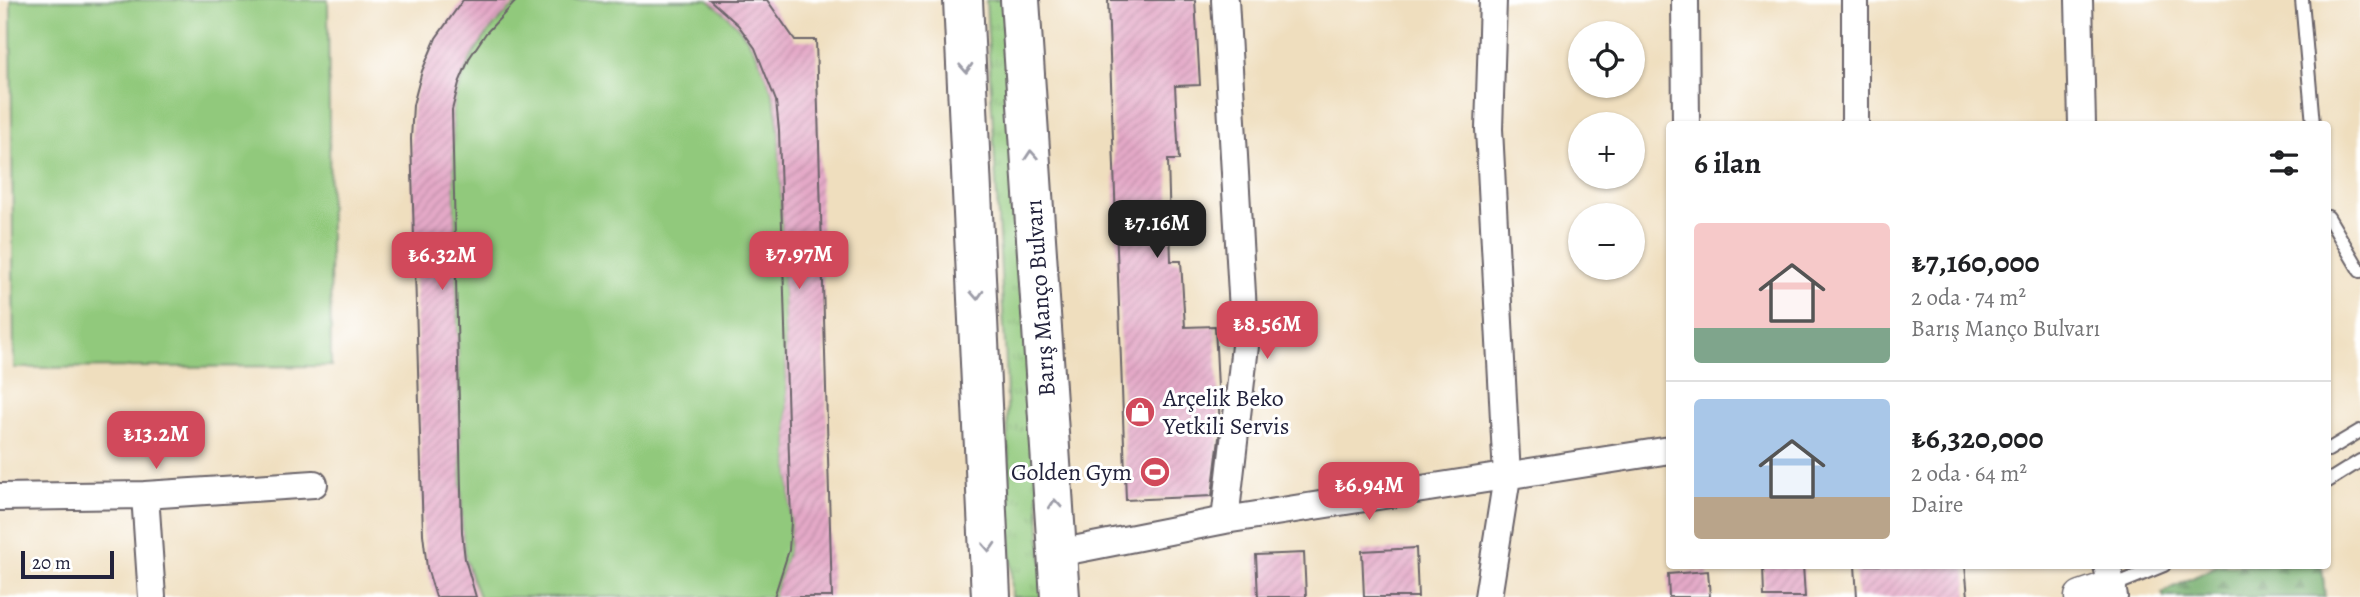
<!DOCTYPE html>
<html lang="tr">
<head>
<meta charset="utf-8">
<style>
	:root { --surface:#fff; --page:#f2f2f2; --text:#202124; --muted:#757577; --line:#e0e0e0; --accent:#d1495b }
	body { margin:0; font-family:Alegreya,serif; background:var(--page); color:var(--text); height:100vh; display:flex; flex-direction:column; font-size:26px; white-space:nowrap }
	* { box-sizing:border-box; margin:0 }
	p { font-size:23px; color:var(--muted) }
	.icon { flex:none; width:38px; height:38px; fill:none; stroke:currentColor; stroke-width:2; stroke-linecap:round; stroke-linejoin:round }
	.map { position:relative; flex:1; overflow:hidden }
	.panel { position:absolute; left:1666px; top:121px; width:665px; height:448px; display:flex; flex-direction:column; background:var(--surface); border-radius:7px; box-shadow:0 2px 5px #0004 }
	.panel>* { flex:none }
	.fabs { position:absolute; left:1568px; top:21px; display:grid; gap:14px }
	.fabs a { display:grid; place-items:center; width:77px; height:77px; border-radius:50%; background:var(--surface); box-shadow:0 2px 5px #0004; font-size:35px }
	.scale { position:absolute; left:21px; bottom:18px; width:93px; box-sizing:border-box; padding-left:7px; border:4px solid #22223b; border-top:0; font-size:19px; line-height:24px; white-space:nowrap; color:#22223b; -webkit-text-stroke:5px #fff; paint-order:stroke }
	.price { position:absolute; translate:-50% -60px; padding:0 16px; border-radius:14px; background:var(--accent); color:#fff; font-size:23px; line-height:46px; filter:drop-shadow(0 2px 4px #0008) }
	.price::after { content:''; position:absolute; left:50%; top:42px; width:21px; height:16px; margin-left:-10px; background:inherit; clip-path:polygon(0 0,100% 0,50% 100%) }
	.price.current { background:#222; color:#fff }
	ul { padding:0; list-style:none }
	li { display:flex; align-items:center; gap:21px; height:175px; padding:0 28px }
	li+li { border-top:2px solid var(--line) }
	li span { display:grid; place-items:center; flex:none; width:196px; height:140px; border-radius:7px; color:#555 }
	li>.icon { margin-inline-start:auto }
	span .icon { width:84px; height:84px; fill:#fffc; stroke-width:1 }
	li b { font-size:30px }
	h2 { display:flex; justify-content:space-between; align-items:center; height:84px; padding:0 28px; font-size:30px }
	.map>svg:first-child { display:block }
	.grass { fill:url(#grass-tufts); stroke:#5a765c; stroke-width:2 }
	.forest { fill:url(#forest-firs); stroke:#4b6854; stroke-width:2 }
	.park { fill:#91c97c; stroke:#5a765c; stroke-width:2 }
	.building { fill:url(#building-hatch) }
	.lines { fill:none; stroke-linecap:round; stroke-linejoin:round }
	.service-casing { stroke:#6a6469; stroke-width:16 }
	.minor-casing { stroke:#6a6469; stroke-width:30 }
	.tertiary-casing { stroke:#6a6469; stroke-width:35 }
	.trunk-casing { stroke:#6a6469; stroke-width:42 }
	.service { stroke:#fff; stroke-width:12 }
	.minor { stroke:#fff; stroke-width:26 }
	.tertiary { stroke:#fff; stroke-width:32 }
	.trunk { stroke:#fff; stroke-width:38 }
	.oneway { stroke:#9c9ca7 }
	.labels { text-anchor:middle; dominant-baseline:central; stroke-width:6; stroke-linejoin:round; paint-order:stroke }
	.street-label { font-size:24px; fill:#22223b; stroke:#fff }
	.poi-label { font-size:24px; fill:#22223b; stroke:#fff; text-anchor:start }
</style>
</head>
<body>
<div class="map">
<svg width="2360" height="597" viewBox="0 0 2360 597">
	<defs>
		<pattern id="grass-tufts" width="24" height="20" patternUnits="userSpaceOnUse" patternTransform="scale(1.75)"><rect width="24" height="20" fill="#91c97c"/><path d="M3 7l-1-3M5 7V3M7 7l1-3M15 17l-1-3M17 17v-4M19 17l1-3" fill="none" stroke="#7dac6c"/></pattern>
		<pattern id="forest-firs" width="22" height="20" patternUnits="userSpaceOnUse" patternTransform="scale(1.75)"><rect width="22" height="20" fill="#74ad6c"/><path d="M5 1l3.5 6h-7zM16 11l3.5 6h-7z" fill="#5f8c5a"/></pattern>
		<pattern id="building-hatch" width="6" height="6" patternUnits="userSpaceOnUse" patternTransform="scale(1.75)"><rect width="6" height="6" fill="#e4a9c7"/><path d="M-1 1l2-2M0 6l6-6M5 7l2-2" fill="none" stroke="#c391ac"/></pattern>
	</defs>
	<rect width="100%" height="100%" fill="#fff"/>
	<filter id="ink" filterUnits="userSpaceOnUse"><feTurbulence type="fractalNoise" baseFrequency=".0143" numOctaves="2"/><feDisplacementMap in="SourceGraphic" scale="14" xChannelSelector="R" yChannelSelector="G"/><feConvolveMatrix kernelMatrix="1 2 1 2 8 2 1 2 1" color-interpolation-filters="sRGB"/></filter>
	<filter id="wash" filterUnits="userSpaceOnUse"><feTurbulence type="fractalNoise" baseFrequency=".00686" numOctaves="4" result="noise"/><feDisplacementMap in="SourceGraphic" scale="28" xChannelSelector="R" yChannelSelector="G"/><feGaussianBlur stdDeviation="1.57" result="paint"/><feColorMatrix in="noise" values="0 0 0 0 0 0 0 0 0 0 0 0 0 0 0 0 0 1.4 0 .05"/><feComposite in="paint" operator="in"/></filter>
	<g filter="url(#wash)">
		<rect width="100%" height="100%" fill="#efdebe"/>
		<path class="grass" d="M 986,0 L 1010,0 L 1044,597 L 1012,597 L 1006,364 Z"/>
		<path class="forest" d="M 2218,565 L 2322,565 L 2325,597 L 2164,597 L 2162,593 Z"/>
		<path class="park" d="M 11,0 L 328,0 L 331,366 L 14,368 Z
			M 522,0 L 708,0 C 753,31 773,77 779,130 L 791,522 L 789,550 L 774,597 L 479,597 L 465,559 L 462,532 L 452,110 C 463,64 483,29 522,0 Z"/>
		<g id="blocks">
			<path class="building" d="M 463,0 L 517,0 L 486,33 L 470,57 L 459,83 L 452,110 L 462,532 L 465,559 L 476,597 L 436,597 L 427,568 L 423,534 L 411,139 L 413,105 L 422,71 L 436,38 Z
				M 710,0 L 767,0 L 795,40 L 816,40 L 832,597 L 774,597 L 789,550 L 791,522 L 779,130 L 776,101 L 755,48 L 738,25 Z
				M 1108,0 L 1195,0 L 1200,85 L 1175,86 L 1179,160 L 1168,160 L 1171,261 L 1181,261 L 1185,327 L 1215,326 L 1220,429 L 1212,496 L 1126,500 Z
				M 1416,548 L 1418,597 L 1364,597 L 1362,551 Z
				M 1304,553 L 1306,597 L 1258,597 L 1256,555 Z
				M 1763,565 L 1803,565 L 1805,597 L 1764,597 Z
				M 1855,565 L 1965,565 L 1968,597 L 1857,597 Z
				M 1708,571 L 1710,597 L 1669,597 L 1668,574 Z"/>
		</g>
	</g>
	<g filter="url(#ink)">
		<use href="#blocks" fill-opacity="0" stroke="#6a6469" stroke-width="2"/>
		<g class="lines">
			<g class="service-casing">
				<path id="service" d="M 2302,0 L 2313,124
					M 2328,217 L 2360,271
					M 2328,450 L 2360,431
					M 2328,481 L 2360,461
					M 2110,587 L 2164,565"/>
			</g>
			<g class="minor-casing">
				<path id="minor" d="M 1685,0 L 1686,124
					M 1855,0 L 1855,124
					M 2079,0 L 2082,124
					M 145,495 L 152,597
					M 0,497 L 145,495 L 314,484
					M 1225,520 L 1670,450
					M 1058,553 L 1225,520 L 1245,346 L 1225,0
					M 2107,565 L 2114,597
					M 1488,597 L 1507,477 L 1489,129 L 1493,0"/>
			</g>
			<g class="tertiary-casing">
				<path id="tertiary" d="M 2081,597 L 2110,587"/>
			</g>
			<g class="trunk-casing">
				<path id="trunk" d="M 963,0 L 991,597
					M 1020,0 L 1060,597"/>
			</g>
			<use href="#service" class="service"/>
			<use href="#minor" class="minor"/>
			<use href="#tertiary" class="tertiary"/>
			<use href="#trunk" class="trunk"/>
		</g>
		<defs><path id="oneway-chevron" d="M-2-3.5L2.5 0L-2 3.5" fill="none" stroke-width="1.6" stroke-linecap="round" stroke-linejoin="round" transform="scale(1.75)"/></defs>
		<g class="oneway">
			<use href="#oneway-chevron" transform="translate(966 68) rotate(87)"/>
			<use href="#oneway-chevron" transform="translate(1031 155) rotate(-94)"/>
			<use href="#oneway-chevron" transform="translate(977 295) rotate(87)"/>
			<use href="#oneway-chevron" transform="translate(1055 504) rotate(-94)"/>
			<use href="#oneway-chevron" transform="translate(989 547) rotate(87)"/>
		</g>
	</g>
	<defs>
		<g id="shop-disc" transform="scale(1.575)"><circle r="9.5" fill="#d1495b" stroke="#fff"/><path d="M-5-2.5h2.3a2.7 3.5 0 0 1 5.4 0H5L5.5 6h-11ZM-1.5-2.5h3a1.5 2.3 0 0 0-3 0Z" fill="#fff"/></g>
		<g id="stadium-disc" transform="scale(1.575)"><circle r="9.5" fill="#d1495b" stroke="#fff"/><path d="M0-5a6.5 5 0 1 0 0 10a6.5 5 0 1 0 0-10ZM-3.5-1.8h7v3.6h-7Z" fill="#fff"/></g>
	</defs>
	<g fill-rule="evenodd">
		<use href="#shop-disc" x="1140" y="412"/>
		<use href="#stadium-disc" x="1155" y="472"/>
	</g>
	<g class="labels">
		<g class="street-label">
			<text transform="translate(1040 298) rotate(-94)">Barış Manço Bulvarı</text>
		</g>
		<g class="poi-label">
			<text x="1163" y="398">Arçelik Beko<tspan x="1163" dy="28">Yetkili Servis</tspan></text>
			<text x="1132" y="472" text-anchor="end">Golden Gym</text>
		</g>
	</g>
</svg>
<div class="fabs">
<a><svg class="icon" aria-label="locate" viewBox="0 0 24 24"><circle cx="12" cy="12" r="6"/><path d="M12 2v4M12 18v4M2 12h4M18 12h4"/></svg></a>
<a>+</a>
<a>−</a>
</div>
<div class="scale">20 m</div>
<b class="price current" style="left:1157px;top:260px">₺7.16M</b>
<b class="price" style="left:799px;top:291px">₺7.97M</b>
<b class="price" style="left:442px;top:292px">₺6.32M</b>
<b class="price" style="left:1267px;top:361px">₺8.56M</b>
<b class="price" style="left:156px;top:471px">₺13.2M</b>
<b class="price" style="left:1369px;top:522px">₺6.94M</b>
<section class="panel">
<h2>6 ilan<svg class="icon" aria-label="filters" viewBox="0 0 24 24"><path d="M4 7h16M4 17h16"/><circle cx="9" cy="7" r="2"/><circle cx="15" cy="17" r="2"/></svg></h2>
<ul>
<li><span style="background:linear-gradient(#f6c9c9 75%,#7fa58c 0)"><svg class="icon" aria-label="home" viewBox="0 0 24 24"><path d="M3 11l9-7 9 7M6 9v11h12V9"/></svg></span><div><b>₺7,160,000</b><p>2 oda · 74 m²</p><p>Barış Manço Bulvarı</p></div></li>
<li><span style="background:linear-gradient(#a9c7e8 70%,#b9a48a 0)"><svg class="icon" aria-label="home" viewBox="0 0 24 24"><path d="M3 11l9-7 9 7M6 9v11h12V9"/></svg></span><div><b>₺6,320,000</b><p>2 oda · 64 m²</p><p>Daire</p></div></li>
</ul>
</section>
</div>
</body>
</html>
